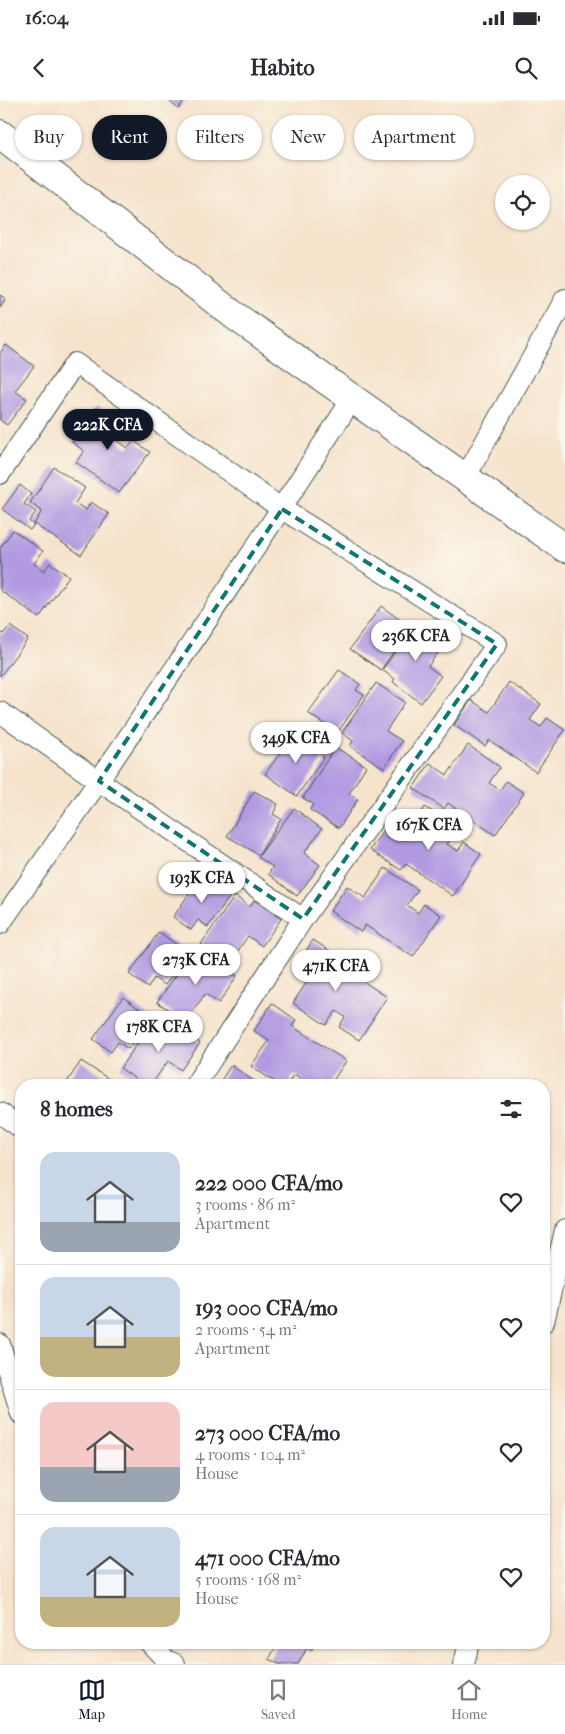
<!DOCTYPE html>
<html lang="en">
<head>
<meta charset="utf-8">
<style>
	:root { --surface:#fff; --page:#f7f7f7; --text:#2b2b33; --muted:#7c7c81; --line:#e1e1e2; --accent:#111827 }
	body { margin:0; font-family:"IM FELL French Canon",serif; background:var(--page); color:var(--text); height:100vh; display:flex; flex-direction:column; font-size:19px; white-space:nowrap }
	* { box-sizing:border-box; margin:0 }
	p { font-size:16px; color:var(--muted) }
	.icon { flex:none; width:28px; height:28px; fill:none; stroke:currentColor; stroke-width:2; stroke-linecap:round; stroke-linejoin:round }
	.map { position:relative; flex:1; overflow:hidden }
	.side { position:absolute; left:15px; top:979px; width:535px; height:570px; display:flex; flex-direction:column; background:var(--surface); border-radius:20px; box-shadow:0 1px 4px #0004 }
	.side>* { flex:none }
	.top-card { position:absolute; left:15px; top:15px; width:535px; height:45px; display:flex; gap:10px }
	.fabs { position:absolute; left:495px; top:75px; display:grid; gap:10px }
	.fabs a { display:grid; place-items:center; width:55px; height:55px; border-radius:50%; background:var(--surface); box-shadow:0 1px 4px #0004; font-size:25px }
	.price { position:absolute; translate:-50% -42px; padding:0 11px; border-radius:18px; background:#fff; color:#222; font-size:16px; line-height:32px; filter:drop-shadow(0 1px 2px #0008) }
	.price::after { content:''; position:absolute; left:50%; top:30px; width:15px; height:11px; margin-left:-8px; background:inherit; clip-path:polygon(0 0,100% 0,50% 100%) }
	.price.on { background:var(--accent); color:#fff }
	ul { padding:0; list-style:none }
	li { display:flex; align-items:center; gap:15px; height:125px; padding:0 25px }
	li+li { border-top:1px solid var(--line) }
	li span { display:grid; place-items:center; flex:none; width:140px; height:100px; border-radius:15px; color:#555 }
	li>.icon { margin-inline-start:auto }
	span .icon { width:60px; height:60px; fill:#fffc; stroke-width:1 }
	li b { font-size:21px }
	h2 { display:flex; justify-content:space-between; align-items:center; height:60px; padding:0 25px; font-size:21px }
	.pill { padding:0 18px; border-radius:22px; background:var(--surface); box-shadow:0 1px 4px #0004; font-size:18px; line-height:45px }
	.pill.on { background:var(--accent); color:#fff }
	.status { display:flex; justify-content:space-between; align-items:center; height:35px; padding:0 25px; background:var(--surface); direction:ltr }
	.status svg { height:14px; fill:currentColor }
	header { display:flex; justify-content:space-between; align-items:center; height:65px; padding:0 25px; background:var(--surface); font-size:22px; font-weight:700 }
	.menu { display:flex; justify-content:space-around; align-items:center; height:70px; border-top:1px solid var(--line); background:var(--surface); font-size:14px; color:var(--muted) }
	.menu a { display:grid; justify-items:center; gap:2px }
	.menu .on { color:var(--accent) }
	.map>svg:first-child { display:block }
	.building { fill:#b19ae1 }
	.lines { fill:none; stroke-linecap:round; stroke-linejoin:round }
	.street-casing { stroke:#3f564b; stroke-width:22 }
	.secondary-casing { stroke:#3f564b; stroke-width:30 }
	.street { stroke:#fff; stroke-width:20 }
	.secondary { stroke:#fff; stroke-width:28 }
	.marked { fill:none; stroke:#0f766e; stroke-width:4; stroke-dasharray:10 6; stroke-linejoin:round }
</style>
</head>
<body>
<div class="status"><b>16:04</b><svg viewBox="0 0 49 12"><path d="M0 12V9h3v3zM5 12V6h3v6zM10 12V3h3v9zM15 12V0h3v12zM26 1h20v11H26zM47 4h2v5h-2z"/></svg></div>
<header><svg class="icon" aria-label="back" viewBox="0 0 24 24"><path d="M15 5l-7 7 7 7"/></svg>Habito<svg class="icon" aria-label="search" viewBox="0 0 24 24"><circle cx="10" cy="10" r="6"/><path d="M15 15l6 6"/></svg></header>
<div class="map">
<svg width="565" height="1564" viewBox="0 0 565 1564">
	<rect width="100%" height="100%" fill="#fbf7ec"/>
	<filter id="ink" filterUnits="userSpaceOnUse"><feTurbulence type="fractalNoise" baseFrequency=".02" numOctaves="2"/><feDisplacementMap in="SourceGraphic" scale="10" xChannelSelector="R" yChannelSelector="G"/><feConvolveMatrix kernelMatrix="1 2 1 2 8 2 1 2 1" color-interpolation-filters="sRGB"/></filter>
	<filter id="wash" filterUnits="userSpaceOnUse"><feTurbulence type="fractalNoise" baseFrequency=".0096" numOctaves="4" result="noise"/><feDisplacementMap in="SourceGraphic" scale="20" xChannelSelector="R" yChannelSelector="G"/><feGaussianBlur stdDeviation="1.12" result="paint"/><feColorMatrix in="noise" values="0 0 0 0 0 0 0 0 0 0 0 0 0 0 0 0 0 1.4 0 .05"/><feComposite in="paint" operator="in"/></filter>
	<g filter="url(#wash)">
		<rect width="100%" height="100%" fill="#f6e3cc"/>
		<g id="blocks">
			<path class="building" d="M 168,0 L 185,0 L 178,9 Z
				M 0,195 L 6,199 L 0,208 Z
				M 6,245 L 34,266 L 15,291 L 27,299 L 7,325 L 0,320 L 0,253 Z
				M 97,307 L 126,327 L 116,340 L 128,348 L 134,341 L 150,352 L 119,393 L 76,362 L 84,351 L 72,342 Z
				M 54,367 L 85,388 L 75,403 L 86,410 L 91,402 L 109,414 L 81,455 L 34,424 L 42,411 L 30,403 Z
				M 20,385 L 31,394 L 24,404 L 36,412 L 29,421 L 34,425 L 30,430 L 2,409 Z
				M 13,430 L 43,451 L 34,464 L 44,471 L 50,463 L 69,476 L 39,518 L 0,490 L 1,473 L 0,448 Z
				M 381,506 L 403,522 L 397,531 L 404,536 L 381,570 L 350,549 Z
				M 418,520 L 447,541 L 428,566 L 441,576 L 421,603 L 393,582 L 395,579 L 382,570 Z
				M 10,526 L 28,539 L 0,576 L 0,532 L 3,534 Z
				M 339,570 L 360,584 L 356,590 L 364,595 L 337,633 L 308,613 Z
				M 509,582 L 541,604 L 530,620 L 541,627 L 547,618 L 565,630 L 536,672 L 489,640 L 485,646 L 454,625 L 471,600 L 489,612 Z
				M 376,583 L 405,602 L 386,631 L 402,641 L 384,668 L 350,646 L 353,641 L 342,633 Z
				M 297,630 L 317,644 L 313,649 L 324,657 L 297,696 L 265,674 Z
				M 468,645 L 500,667 L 489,683 L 500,690 L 506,681 L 524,693 L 495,735 L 448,703 L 444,709 L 413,688 L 430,663 L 447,675 Z
				M 335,647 L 366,666 L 349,694 L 358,699 L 339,728 L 310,710 L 313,704 L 303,698 Z
				M 254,691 L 278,704 L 273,714 L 281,719 L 259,755 L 227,736 Z
				M 425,707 L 458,728 L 447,744 L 458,751 L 464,742 L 481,754 L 453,796 L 406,764 L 401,770 L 370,750 L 387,725 L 405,737 Z
				M 294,708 L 322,729 L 304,753 L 320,765 L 297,796 L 268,774 L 273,767 L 258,757 Z
				M 385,768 L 418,790 L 407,805 L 418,813 L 424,804 L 441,815 L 413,857 L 365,825 L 361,832 L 330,811 L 347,786 L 365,798 Z
				M 202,775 L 231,795 L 208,827 L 198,820 L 191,830 L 173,817 Z
				M 235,796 L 250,807 L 254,800 L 281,819 L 262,846 L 248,836 L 229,864 L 201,844 Z
				M 159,832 L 187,852 L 165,885 L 154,878 L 148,888 L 129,874 Z
				M 313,840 L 338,856 L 334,862 L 387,897 L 359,940 L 339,927 L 345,917 L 336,911 L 326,925 L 293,903 L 310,877 L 295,867 Z
				M 191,854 L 206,865 L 211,858 L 237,876 L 219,903 L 205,894 L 186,921 L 157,902 Z
				M 123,897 L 151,917 L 128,949 L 118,942 L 111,952 L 93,939 Z
				M 272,903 L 296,920 L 292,926 L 346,961 L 330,985 L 301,985 L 304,981 L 294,974 L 287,985 L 279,985 L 251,966 L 269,941 L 254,931 Z
				M 154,920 L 169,931 L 174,924 L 200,943 L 181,970 L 168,961 L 151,985 L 144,985 L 120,968 Z
				M 81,961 L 109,979 L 105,985 L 65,985 Z
				M 231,965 L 255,982 L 253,985 L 218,985 Z
				M 279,1542 L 316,1542 L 311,1551 L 307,1548 L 298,1564 L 279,1564 L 269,1559 Z"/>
		</g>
	</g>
	<g filter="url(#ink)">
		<use href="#blocks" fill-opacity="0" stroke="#3f564b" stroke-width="1"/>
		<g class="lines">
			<g class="street-casing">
				<path id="street" d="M 0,374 L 75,263 L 282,409 L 497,544 L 303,819 L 195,985
					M 465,378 L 565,199
					M 0,612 L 99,681 L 303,819
					M 0,824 C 120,651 238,477 352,299
					M 0,1013 L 21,1028
					M 544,1222 L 565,1130
					M 0,1244 L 21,1314
					M 149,1542 L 166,1560 L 175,1564
					M 464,1564 L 469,1542"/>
			</g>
			<g class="secondary-casing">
				<path id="secondary" d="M 0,34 L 235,216 L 565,448"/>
			</g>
			<use href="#street" class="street"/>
			<use href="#secondary" class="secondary"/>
		</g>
	</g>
	<path class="marked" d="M 282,409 L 497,544 L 303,819 L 99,681 Z"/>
</svg>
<div class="fabs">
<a><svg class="icon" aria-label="locate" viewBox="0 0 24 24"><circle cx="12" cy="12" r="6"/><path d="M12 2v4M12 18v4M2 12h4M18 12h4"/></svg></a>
</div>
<b class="price on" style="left:108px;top:351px">222K CFA</b>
<b class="price" style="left:416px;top:562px">236K CFA</b>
<b class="price" style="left:296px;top:664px">349K CFA</b>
<b class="price" style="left:429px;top:751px">167K CFA</b>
<b class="price" style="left:202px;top:804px">193K CFA</b>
<b class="price" style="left:196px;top:886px">273K CFA</b>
<b class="price" style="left:336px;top:892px">471K CFA</b>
<b class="price" style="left:159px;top:953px">178K CFA</b>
<div class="top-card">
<a class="pill">Buy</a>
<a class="pill on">Rent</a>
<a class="pill">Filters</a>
<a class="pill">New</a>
<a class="pill">Apartment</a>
</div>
<section class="side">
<h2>8 homes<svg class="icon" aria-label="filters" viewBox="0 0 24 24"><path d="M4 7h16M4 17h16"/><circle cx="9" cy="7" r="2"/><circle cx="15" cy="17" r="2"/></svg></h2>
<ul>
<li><span style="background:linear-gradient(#c9d6e8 70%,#9aa5b1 0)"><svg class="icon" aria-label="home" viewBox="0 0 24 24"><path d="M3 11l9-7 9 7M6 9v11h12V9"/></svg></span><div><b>222 000 CFA/mo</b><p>3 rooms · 86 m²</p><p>Apartment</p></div><svg class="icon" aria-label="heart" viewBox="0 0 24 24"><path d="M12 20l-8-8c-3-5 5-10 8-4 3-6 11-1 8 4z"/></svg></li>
<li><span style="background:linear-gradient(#c9d6e8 60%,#c2b280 0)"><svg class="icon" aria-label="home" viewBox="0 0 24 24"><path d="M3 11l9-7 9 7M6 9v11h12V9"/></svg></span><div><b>193 000 CFA/mo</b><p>2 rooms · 54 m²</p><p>Apartment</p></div><svg class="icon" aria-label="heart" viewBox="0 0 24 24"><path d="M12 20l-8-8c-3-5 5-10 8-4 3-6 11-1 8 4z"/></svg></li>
<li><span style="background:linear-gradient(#f6c9c9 65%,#9aa5b1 0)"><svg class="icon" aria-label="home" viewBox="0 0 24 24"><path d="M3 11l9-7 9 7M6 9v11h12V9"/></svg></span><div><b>273 000 CFA/mo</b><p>4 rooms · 104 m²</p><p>House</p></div><svg class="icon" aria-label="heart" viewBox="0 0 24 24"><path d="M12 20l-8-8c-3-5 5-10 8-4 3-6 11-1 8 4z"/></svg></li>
<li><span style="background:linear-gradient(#c9d6e8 70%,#c2b280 0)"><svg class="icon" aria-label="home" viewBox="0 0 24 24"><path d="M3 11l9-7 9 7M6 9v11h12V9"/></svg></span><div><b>471 000 CFA/mo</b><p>5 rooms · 168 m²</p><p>House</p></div><svg class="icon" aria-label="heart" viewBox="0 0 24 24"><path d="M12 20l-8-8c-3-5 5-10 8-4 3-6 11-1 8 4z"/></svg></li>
</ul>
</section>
</div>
<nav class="menu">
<a class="on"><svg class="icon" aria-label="map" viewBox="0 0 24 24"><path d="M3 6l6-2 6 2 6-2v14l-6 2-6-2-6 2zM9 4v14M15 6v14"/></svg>Map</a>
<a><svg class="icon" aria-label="saved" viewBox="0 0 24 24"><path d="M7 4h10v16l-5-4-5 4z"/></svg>Saved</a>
<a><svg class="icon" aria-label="home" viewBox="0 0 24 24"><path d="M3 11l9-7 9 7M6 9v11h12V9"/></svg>Home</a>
</nav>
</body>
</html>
